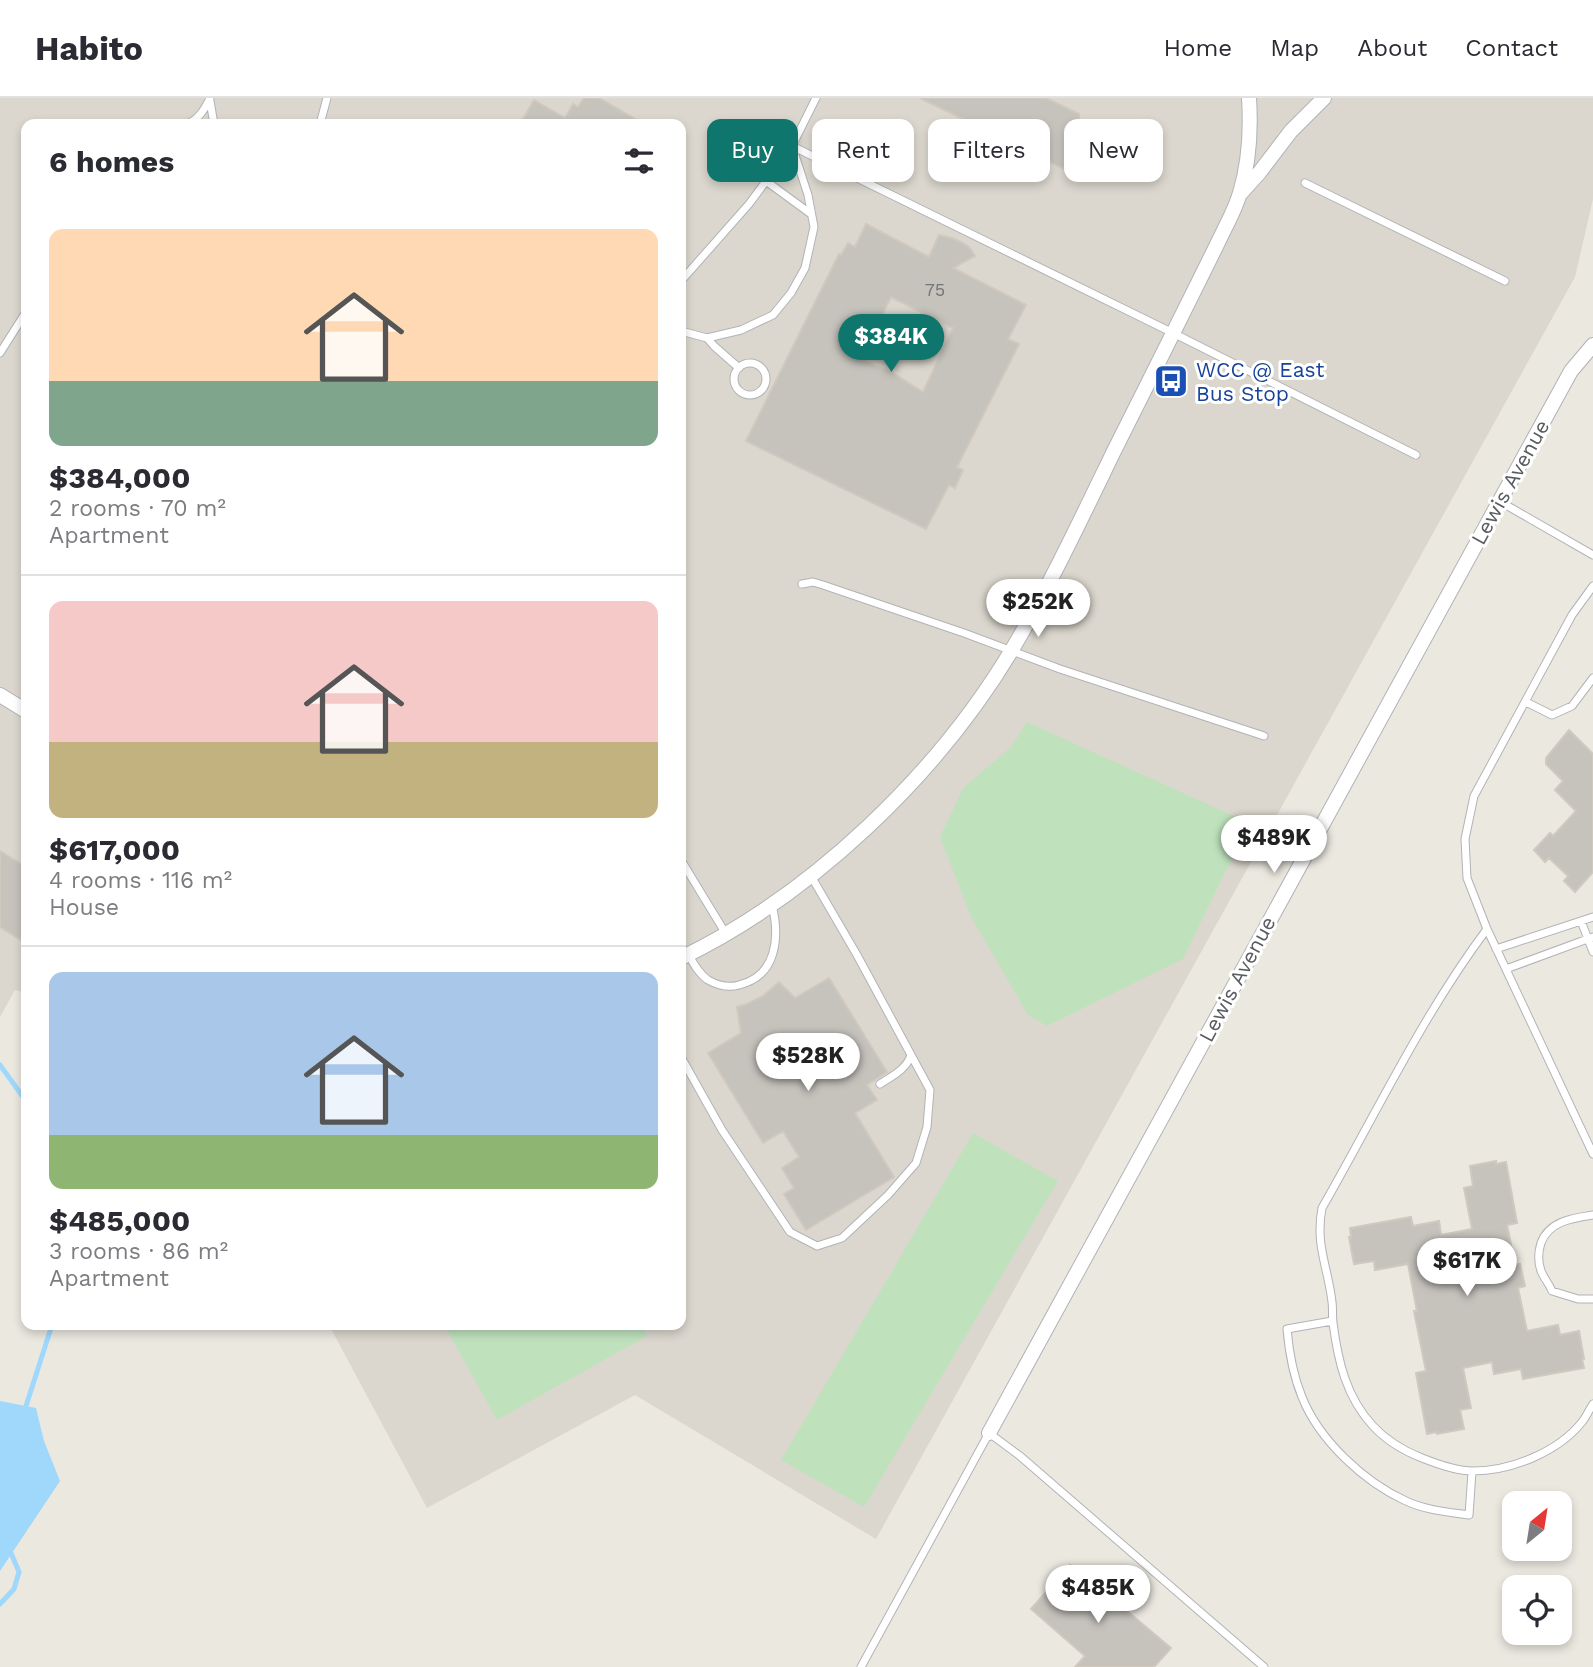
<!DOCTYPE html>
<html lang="en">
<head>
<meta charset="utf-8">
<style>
	:root { --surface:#fff; --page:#f7f7f7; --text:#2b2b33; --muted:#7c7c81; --line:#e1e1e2; --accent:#0f766e }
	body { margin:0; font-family:"Work Sans",sans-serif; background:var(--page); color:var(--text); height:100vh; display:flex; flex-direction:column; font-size:26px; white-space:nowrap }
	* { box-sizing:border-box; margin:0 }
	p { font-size:23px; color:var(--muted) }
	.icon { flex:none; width:38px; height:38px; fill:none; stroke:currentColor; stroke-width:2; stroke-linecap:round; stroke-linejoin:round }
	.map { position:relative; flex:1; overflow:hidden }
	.panel { position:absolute; left:21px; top:21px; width:665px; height:1211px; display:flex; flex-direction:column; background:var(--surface); border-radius:14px; box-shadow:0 4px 10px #0003 }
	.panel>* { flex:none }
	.guide { position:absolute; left:707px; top:21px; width:665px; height:63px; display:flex; gap:14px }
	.needle { width:46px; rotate:30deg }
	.controls { position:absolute; left:1502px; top:1393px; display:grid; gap:14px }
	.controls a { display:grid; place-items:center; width:70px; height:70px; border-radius:14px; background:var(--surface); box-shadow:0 4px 10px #0003; font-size:35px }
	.price { position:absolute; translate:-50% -60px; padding:0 16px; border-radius:24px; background:#fff; color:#222; font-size:23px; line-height:46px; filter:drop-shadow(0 2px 4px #0008) }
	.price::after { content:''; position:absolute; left:50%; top:42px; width:21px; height:16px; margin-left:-10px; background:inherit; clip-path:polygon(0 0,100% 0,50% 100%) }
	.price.active { background:var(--accent); color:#fff }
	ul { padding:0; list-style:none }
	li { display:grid; align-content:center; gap:14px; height:371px; padding:0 28px }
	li+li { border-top:2px solid var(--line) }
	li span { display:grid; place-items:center; height:217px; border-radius:14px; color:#555 }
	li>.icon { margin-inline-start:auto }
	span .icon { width:126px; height:126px; fill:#fffc; stroke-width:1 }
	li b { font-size:30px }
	h2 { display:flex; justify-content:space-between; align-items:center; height:84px; padding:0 28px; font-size:30px }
	.pill { padding:0 24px; border-radius:14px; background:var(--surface); box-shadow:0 4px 10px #0003; font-size:24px; line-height:63px }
	.pill.active { background:var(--accent); color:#fff }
	header { display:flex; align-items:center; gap:42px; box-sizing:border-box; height:98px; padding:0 35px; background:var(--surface); border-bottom:2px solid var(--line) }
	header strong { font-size:33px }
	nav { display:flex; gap:38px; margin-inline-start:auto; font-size:24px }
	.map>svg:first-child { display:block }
	.education { fill:#dbd7ce }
	.green { fill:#bfe2bd }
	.water { fill:#a0d8fb }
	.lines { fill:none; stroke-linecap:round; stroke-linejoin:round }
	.stream { stroke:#a0d8fb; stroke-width:5 }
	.building { fill:#c6c3bd; stroke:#cfc9bf; stroke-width:2; fill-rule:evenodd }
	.lane-casing { stroke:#b1b3b7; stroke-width:9 }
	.street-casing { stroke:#b1b3b7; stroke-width:16 }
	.lane { stroke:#fff; stroke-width:7 }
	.street { stroke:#fff; stroke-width:14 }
	.labels { text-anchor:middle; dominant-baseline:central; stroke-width:6; stroke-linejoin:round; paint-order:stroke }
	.number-label { font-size:18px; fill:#747677 }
	.transit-label { font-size:21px; fill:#164399; stroke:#fff; text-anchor:start }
	.street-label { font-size:21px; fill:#595d60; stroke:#fff }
</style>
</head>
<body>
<header>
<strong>Habito</strong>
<nav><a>Home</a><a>Map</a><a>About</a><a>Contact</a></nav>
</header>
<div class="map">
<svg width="1593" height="1569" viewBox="0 0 1593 1569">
	<rect width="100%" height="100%" fill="#ebe8e0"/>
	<path class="education" d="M 0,0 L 1593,0 L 1593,101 L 1575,179 L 876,1441 L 635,1297 L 427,1410 L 329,1227 L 681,1227 L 681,26 L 26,26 L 26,895 L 15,892 L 0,919 Z"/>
	<path class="green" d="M 1027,624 L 1249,725 L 1183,861 L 1047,928 L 1028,917 L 971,819 L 940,739 L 963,690 L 1011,649 Z
		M 973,1035 L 1058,1083 L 864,1409 L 781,1362 Z
		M 444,1227 L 641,1227 L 647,1238 L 497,1322 Z"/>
	<path class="water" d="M 0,1303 L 36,1310 L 44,1343 L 60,1383 L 0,1473 Z"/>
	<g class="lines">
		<path class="stream" d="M 0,967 L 26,1003
			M 26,1308 L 52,1227
			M 0,1506 L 14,1491 L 19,1474 L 11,1455"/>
	</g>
	<path class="building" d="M 584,0 L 599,0 L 644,26 L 520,26 L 534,2 L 565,20 L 573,6 L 578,9 Z
		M 920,0 L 1046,0 L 1079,16 L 1079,22 L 1090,28 L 1084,39 L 1105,50 L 1089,83 Z
		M 866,126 L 929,159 L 939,137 L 952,140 L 961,144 L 970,150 L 975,158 L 953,170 L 1026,207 L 1008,241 L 1019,246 L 957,369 L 963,372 L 955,390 L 949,387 L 926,431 L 746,343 L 839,156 L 841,157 L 848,145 L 855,149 ZM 891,199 L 953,230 L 923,294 L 891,274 L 860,261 Z
		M 1569,632 L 1593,656 L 1593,774 L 1575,794 L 1564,783 L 1568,778 L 1549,760 L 1545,764 L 1534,752 L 1550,735 L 1553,738 L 1576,713 L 1555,692 L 1563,683 L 1546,666 L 1546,660 Z
		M 0,753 L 26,769 L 26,834 L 21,842 L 0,829 Z
		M 829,880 L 887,974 L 867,987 L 877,1002 L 855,1015 L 894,1079 L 806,1132 L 784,1096 L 794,1090 L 782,1070 L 799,1059 L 783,1033 L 763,1045 L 708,955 L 741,935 L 737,909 L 747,906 L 763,898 L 779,884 L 795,900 Z
		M 1496,1063 L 1496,1066 L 1506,1064 L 1517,1125 L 1507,1127 L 1515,1167 L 1520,1166 L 1525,1188 L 1518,1190 L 1527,1233 L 1558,1227 L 1560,1237 L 1579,1233 L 1584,1261 L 1582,1261 L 1584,1270 L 1523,1281 L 1521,1271 L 1494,1276 L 1492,1264 L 1463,1270 L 1471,1310 L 1460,1312 L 1464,1331 L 1437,1336 L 1436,1334 L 1427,1336 L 1416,1275 L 1426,1273 L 1414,1213 L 1417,1213 L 1408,1166 L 1375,1172 L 1374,1163 L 1354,1166 L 1349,1139 L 1351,1139 L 1350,1130 L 1411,1119 L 1413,1128 L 1439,1123 L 1441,1137 L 1472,1131 L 1464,1090 L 1473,1088 L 1470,1068 Z
		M 1070,1467 L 1119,1509 L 1120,1507 L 1171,1550 L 1154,1569 L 1075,1569 L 1085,1558 L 1031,1511 Z"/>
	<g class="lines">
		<g class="lane-casing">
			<path id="lane" d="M 210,3 L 214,26
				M 186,26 C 198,23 205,11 210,0
				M 320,26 L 327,0
				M 792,48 L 1173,235 L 1416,357
				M 766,83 L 811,116
				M 1305,85 L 1505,183
				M 681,183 L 749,106 L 792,48 L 816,0
				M 681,233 L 707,240 L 741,232 L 773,217 L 791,195 L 805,170 L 814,129 L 808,97 L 792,48
				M 707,240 L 714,248 L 739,270
				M 0,255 L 26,214
				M734 281a16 16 0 1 1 32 0a16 16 0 1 1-32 0Z
				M 1499,403 L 1593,457
				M 802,486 L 813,484 L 823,487 L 964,535 L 1060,571 L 1264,638
				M 1593,488 L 1572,517 L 1474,698 L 1465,741 L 1467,780 L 1487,831 L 1593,1056
				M 1526,604 L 1552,617 L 1572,608 L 1593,580
				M 681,762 L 726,836
				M 1581,823 L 1593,854
				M 1487,831 C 1422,918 1376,1016 1322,1110 C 1315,1147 1328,1169 1332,1204 C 1333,1211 1332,1218 1333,1225 C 1338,1263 1346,1299 1373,1328 C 1386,1342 1404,1353 1422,1360 C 1437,1366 1456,1373 1473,1373 C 1511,1373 1558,1354 1582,1324 C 1586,1319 1589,1312 1593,1306
				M 1496,851 L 1593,819
				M 688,856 C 693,865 699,876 708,882 C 717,887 729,890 739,887 C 777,878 780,839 772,807
				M 1506,871 L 1593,839
				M 681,959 L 722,1032 L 790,1134 L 817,1148 L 842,1140 L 888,1097 L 916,1065 L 927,1029 L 930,992 L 857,857 L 811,778
				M 880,986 C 892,978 906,972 911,957
				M 1593,1117 C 1573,1120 1549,1123 1541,1145 C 1538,1154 1538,1164 1541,1173 C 1544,1180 1549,1186 1552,1193 L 1578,1201 L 1593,1201
				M 1332,1223 L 1287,1231 C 1289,1254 1293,1277 1302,1299 C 1319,1342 1364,1384 1406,1403 C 1425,1412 1448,1414 1469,1417 L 1472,1374
				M 861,1569 L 989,1335 L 1020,1358 L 1264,1569"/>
		</g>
		<g class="street-casing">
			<path id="street" d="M 1241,95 L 1259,75 L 1291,33 L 1324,0
				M 0,597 L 26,613
				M 681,860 C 813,796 938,676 1013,550 C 1050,487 1082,419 1114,353 C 1152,277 1190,202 1227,126 C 1232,116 1237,105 1240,95 C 1249,65 1251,31 1249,0
				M 989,1335 L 1571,273 L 1593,247"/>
		</g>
		<use href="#lane" class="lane"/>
		<use href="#street" class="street"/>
	</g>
	<defs>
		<g id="bus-square" transform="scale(1.75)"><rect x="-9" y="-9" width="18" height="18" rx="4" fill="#1a4fb4" stroke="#fff"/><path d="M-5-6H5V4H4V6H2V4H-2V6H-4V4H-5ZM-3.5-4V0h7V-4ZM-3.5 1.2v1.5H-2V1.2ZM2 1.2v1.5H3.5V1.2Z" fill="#fff"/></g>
	</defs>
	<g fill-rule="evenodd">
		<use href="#bus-square" x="1171" y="283"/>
	</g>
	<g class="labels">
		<g class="number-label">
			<text x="935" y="191">75</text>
		</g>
		<g class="transit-label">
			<text x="1196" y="271">WCC @ East<tspan x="1196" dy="24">Bus Stop</tspan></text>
		</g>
		<g class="street-label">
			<text transform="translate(1510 384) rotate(-61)">Lewis Avenue</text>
			<text transform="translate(1237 881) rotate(-62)">Lewis Avenue</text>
		</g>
	</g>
</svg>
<div class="controls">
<a><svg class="needle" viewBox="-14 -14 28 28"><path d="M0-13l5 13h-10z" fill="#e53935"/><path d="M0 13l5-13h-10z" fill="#7c7c81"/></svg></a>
<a><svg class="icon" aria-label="locate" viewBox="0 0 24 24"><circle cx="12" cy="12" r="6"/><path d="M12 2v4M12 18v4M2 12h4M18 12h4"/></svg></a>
</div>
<b class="price active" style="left:891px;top:276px">$384K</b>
<b class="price" style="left:1038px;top:541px">$252K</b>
<b class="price" style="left:1274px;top:777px">$489K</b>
<b class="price" style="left:808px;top:995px">$528K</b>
<b class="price" style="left:1467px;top:1200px">$617K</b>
<b class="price" style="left:1098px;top:1527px">$485K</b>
<div class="guide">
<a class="pill active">Buy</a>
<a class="pill">Rent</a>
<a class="pill">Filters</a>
<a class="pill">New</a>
</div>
<section class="panel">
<h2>6 homes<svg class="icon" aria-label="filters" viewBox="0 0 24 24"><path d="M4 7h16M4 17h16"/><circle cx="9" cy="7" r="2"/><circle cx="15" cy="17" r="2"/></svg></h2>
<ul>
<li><span style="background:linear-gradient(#ffd9b3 70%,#7fa58c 0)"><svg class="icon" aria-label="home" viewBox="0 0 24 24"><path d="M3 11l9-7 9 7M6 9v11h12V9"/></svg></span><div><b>$384,000</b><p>2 rooms · 70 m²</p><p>Apartment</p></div></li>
<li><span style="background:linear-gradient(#f6c9c9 65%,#c2b280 0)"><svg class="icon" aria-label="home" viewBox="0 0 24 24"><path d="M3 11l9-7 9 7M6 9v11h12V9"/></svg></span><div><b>$617,000</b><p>4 rooms · 116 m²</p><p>House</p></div></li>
<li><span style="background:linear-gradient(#a9c7e8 75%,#8fb573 0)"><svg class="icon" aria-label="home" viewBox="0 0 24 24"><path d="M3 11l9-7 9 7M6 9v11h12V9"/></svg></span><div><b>$485,000</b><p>3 rooms · 86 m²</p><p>Apartment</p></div></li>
</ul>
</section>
</div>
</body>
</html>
